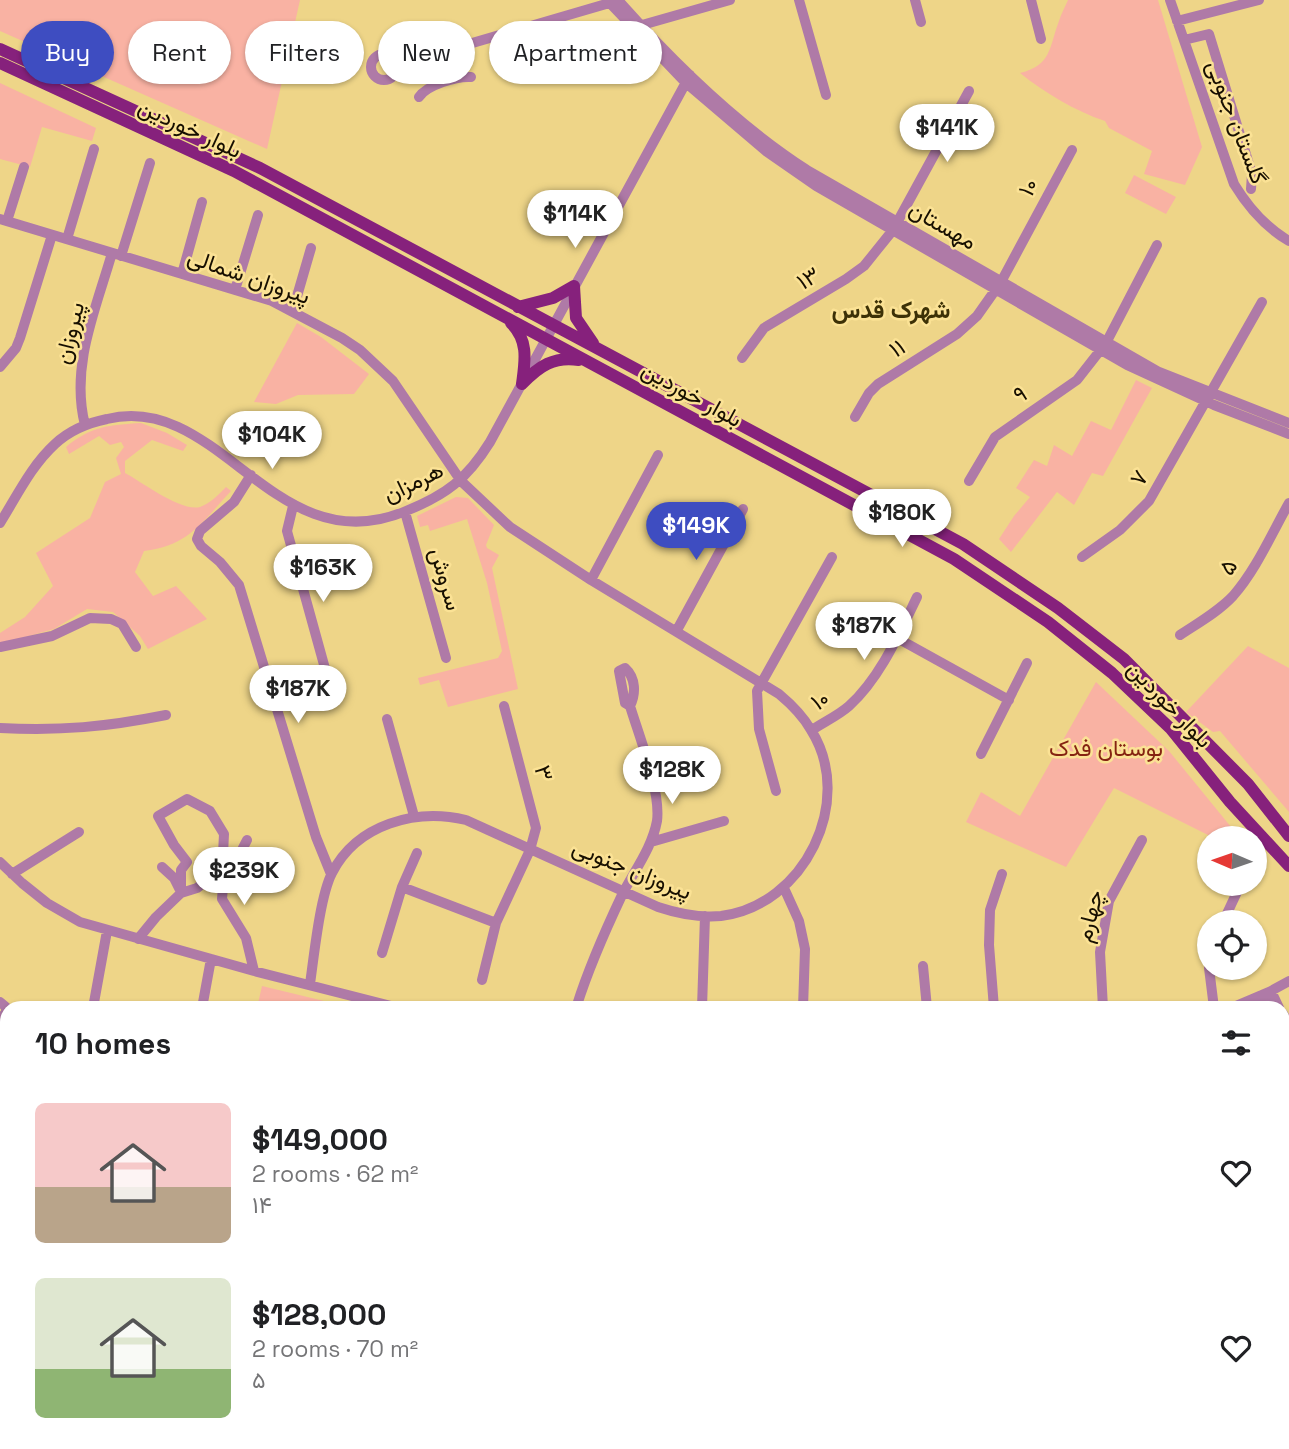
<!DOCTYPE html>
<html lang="en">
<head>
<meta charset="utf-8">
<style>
	:root { --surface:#fff; --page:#f2f2f2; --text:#202124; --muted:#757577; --accent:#3e4dc1 }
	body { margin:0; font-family:"Space Grotesk",Vazirmatn,sans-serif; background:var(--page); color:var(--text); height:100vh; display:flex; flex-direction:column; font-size:26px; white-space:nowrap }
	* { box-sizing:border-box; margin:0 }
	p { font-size:23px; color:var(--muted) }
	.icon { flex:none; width:38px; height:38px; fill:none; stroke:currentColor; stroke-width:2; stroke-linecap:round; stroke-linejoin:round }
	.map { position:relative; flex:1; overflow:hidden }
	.panel { position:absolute; left:0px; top:1001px; width:1290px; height:448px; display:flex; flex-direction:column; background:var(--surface); border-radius:21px 21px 0 0; box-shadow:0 2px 5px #0004 }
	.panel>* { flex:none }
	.guide { position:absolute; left:21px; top:21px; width:700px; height:63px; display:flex; gap:14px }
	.needle { width:46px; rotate:272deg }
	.fabs { position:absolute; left:1197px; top:826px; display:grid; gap:14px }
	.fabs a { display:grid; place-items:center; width:70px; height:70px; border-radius:50%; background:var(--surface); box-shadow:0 2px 5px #0004; font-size:35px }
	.price { position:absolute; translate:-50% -60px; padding:0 16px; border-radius:24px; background:#fff; color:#222; font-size:23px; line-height:46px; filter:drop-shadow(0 2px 4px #0008) }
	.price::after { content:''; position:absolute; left:50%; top:42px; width:21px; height:16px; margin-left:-10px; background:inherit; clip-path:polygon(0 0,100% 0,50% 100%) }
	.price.on { background:var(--accent); color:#fff }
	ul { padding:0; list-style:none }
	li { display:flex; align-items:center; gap:21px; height:175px; padding:0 35px }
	li span { display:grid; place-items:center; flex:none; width:196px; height:140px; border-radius:10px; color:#555 }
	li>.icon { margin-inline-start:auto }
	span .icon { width:84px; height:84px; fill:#fffc; stroke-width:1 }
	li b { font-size:30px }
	h2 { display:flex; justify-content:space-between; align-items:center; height:84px; padding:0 35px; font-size:30px }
	.chip { padding:0 24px; border-radius:32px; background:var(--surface); box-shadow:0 2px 5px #0004; font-size:24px; line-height:63px }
	.chip.on { background:var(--accent); color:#fff }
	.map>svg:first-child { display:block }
	.green { fill:#f9b2a3 }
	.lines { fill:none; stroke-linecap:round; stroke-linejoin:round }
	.minor { stroke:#af7aa7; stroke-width:10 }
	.major { stroke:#86217c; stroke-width:12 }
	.labels { text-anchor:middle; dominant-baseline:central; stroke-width:5; stroke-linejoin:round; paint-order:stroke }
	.street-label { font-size:23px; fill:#170f00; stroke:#fbe295 }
	.park-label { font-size:23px; fill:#852312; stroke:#fbe295 }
	.neighbourhood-label { font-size:24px; font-weight:bold; fill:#3d3106; stroke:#fbe295 }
</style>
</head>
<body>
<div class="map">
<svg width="1289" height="1449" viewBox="0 0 1289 1449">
	<rect width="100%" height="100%" fill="#eed588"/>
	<path class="green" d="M 0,0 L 300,0 L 267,149 L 0,31 Z
		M 1068,0 L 1158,0 L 1202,147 L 1185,185 L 1144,174 L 1152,151 L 1109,128 L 1105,121 C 1075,111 1045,93 1020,73 C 1052,65 1049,47 1059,21 C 1061,14 1065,7 1068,0 Z
		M 0,83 L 96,128 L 92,141 L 42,127 L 30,167 L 0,159 Z
		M 1134,175 L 1176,197 L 1166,214 L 1125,193 Z
		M 297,323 L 321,337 L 369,374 L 354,394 L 298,395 L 276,404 L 254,402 Z
		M 1136,380 L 1152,388 L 1103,476 L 1092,473 L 1074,505 L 1057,492 L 1011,552 L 999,539 L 1014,516 L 1030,497 L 1016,488 L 1034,460 L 1047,466 L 1054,445 L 1072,456 L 1091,421 L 1111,430 Z
		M 141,423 L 167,433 L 187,445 L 183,451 L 152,440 L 125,461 L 125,473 C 142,482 181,512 200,507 C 211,503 218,495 226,487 L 231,491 C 201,523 190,545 144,551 L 135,572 L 153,596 L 176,586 L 207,619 L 148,649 L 140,636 L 113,612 L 87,609 L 54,629 L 0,644 L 0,633 L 25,617 L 53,586 L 36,553 L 90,518 L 105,482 L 121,474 L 116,458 L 124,447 L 121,442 L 110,445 L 99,436 L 69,454 L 66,447 C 91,426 109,425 141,423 Z
		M 456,497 L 468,498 L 494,525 L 486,545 L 487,548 L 499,555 L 492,568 L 518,689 L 448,707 L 439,680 L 420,685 L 418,678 L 498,658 L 502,651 L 487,583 L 467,519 L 430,531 L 428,525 L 420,527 L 417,516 Z
		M 1248,646 L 1289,668 L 1289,812 L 1220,731 L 1213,732 L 1186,712 Z
		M 1096,682 L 1169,751 L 1240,838 L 1214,838 L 1114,788 L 1066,867 L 966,822 L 981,792 L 1020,816 Z
		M 262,986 L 353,1008 L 257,1008 Z
		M 861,1442 L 978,1442 L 974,1446 L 976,1449 L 859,1449 Z"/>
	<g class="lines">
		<path class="minor" d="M 607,0 L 686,83 L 767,152 L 816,186 L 1127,365 L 1214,405 L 1289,434
			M 618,0 C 672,61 739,126 807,170 L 1159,372 L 1289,423
			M 799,0 L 826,95
			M 915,0 L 921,22
			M 1031,0 L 1041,39
			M 1170,0 L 1234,184 C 1248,207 1265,227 1289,241
			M 1177,21 L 1259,0
			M 635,27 L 730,0
			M 1184,40 L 1209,34 L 1252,174 L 1251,189
			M371 67a13 13 0 1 1 26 0a13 13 0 1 1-26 0Z
			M 397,65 L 613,2
			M 419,97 C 427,85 457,76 471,77
			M 0,219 L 272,301 L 342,338 L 360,350 L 393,381 L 461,481 L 510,527 L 591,580 L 779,694 C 791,704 803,716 811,730 C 856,801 804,906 721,916 C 699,918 679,914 658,907 L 466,820 C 416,808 357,824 332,873 C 320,896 314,956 310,984
			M 7,221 L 24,167
			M 67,239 L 94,149
			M 121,256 L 150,163
			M 182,274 L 202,202
			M 235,290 L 258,215
			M 293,310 L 311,248
			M 742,358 L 764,328 L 846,279 L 864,266 L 893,230 L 969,91
			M 0,367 L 16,348 L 20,338 L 52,235
			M 855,417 L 869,393 L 878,384 L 957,334 L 977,316 L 1001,282 L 1072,150
			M 85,425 C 70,366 96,309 112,253
			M 251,475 L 234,502 L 200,531 L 197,539 L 201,546 L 220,562 L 239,585 L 316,837 L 331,874
			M 969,481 L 995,437 L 1077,380 L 1106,343 L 1157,245
			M 293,506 L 287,531 L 334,701
			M 405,512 L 446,658
			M 0,523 C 17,496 31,466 55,444 C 70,430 87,423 107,419 C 220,391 275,566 406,511 C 446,495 467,479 490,442 L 690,75
			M 1082,557 L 1120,530 L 1149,501 L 1262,302
			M 591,580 L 658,455
			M 677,630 L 743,509
			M 1180,635 C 1198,623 1218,612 1233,596 C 1256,570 1272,533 1289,503
			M 897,638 L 1009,700
			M 0,647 L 52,636 L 90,618 L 111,619 L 122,624 L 136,647
			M 387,719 L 414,816
			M 0,728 C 61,731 106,727 166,715
			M 812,730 C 824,722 839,715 849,706 C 880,678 899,634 917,597
			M 981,754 L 1027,663
			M 776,791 L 759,729 L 757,691 L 832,557
			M 247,840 L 223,887 L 222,899 L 246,938 L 254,971
			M 651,842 L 724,821
			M 0,862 L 22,883 L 47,903 L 80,922 L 254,971 L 399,1008
			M 162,867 L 174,878 L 180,890
			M 12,874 L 79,832
			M 402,887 L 496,923
			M 784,888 L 799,921 L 805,949 L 803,1008
			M 1223,922 L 1238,890
			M 138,939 L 156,917 L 181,893 L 197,888 L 212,876 L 223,854 L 224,834 L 210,811 L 187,799 L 158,816 L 174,845 L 187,862 L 181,870 L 181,893
			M 382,953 L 402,887 L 417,853
			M 923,966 L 927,1008
			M 1209,968 L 1214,1008
			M 482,980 L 496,923 L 530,850 L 536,828 L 504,706
			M 1271,991 L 1279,1008
			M 1262,995 L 1269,1008
			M 0,1002 L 6,1007 L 6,1013 L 0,1018
			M 577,1005 C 589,967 605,931 622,895 C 634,871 652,848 657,821 C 661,791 639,736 630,706 L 625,703 L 619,671 L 625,668 C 636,678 636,694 630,706
			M 93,1008 L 107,931
			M 202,1008 L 211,959
			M 702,1008 L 705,916
			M 994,1008 L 989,945 L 990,910 L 1002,874
			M 1103,1008 L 1100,952 L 1109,901 L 1142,840
			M 1231,1008 L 1271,991 L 1289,981
			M 1283,1014 L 1289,1026
			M 1283,1031 L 1289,1040
			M 101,1442 L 102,1449
			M 217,1442 L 220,1449
			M 301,1442 L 304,1449
			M 389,1442 L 390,1449
			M 396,1442 L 398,1449
			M 664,1442 L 680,1449
			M 259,1449 L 269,1442
			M 277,1449 L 288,1442
			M 504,1449 L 505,1442
			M 599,1449 L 600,1442
			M 701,1449 L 702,1442
			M 780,1449 L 781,1442
			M 956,1449 L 957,1442
			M 1120,1449 L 1120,1442
			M 1218,1449 L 1219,1442"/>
		<path class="major" d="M 0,49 L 260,168 L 963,544 L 1058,608 L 1124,659 L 1248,784 L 1289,836
			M 0,63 L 234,171 L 954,559 L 1048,622 L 1112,673 L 1171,729 L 1230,802 L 1289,866
			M 574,286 L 576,318 L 593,343
			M 518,307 L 553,298 L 574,286
			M 511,323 C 529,341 525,361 522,384
			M 522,384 C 539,366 554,356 579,360
			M 0,1167 L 7,1165
			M 1283,1219 L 1289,1218"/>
	</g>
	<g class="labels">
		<g class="street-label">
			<text transform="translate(1237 122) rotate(69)">گلستان جنوبی</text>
			<text transform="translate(190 128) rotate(25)">بلوار خوردین</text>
			<text transform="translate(1028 187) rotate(-62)">۱۰</text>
			<text transform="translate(943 225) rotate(30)">مهستان</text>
			<text transform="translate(249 276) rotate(19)">پیروزان شمالی</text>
			<text transform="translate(808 278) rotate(-31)">۱۳</text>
			<text transform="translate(69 333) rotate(-76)">پیروزان</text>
			<text transform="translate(897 348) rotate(-32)">۱۱</text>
			<text transform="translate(692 394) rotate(29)">بلوار خوردین</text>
			<text transform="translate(1020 394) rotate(-31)">۹</text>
			<text transform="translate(1139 478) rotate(-56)">۷</text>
			<text transform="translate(413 482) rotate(-26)">هرمزان</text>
			<text transform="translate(1228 567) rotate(-56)">۵</text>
			<text transform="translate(446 579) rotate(74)">سروش</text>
			<text transform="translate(820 700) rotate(-33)">۱۰</text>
			<text transform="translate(1170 704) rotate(46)">بلوار خوردین</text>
			<text transform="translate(544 773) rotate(75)">۳</text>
			<text transform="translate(632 869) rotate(22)">پیروزان جنوبی</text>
			<text transform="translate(1089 916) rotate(-76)">چهارم</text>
		</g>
		<g class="park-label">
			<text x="1106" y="748">بوستان فدک</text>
		</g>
		<g class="neighbourhood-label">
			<text x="891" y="309">شهرک قدس</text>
		</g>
	</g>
</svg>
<div class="fabs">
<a><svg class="needle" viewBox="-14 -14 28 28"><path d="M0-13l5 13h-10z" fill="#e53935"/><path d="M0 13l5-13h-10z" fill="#757577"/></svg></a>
<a><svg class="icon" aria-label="locate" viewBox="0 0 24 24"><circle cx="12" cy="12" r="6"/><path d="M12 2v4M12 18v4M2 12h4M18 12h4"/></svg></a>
</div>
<b class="price" style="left:947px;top:164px">$141K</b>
<b class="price" style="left:575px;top:250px">$114K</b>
<b class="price" style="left:272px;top:471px">$104K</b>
<b class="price" style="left:902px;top:549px">$180K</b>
<b class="price on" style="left:696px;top:562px">$149K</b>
<b class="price" style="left:323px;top:604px">$163K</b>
<b class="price" style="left:864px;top:662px">$187K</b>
<b class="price" style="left:298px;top:725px">$187K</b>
<b class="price" style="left:672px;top:806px">$128K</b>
<b class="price" style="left:244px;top:907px">$239K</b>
<div class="guide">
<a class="chip on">Buy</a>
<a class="chip">Rent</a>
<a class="chip">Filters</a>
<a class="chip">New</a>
<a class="chip">Apartment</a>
</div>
<section class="panel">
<h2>10 homes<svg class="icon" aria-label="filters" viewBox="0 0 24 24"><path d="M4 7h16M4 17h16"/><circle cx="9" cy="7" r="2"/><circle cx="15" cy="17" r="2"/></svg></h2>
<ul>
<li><span style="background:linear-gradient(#f6c9c9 60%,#b9a48a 0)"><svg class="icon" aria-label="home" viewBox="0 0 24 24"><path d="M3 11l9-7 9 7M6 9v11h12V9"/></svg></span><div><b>$149,000</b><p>2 rooms · 62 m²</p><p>۱۴</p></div><svg class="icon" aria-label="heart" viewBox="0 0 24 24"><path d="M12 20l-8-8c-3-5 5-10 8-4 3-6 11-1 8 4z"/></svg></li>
<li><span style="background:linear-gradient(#dfe7d0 65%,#8fb573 0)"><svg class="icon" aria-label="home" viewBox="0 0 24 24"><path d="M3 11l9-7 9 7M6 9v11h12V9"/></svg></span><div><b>$128,000</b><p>2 rooms · 70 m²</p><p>۵</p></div><svg class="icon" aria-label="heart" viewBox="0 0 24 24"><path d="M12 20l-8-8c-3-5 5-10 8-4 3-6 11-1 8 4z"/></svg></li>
</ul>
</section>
</div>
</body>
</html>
